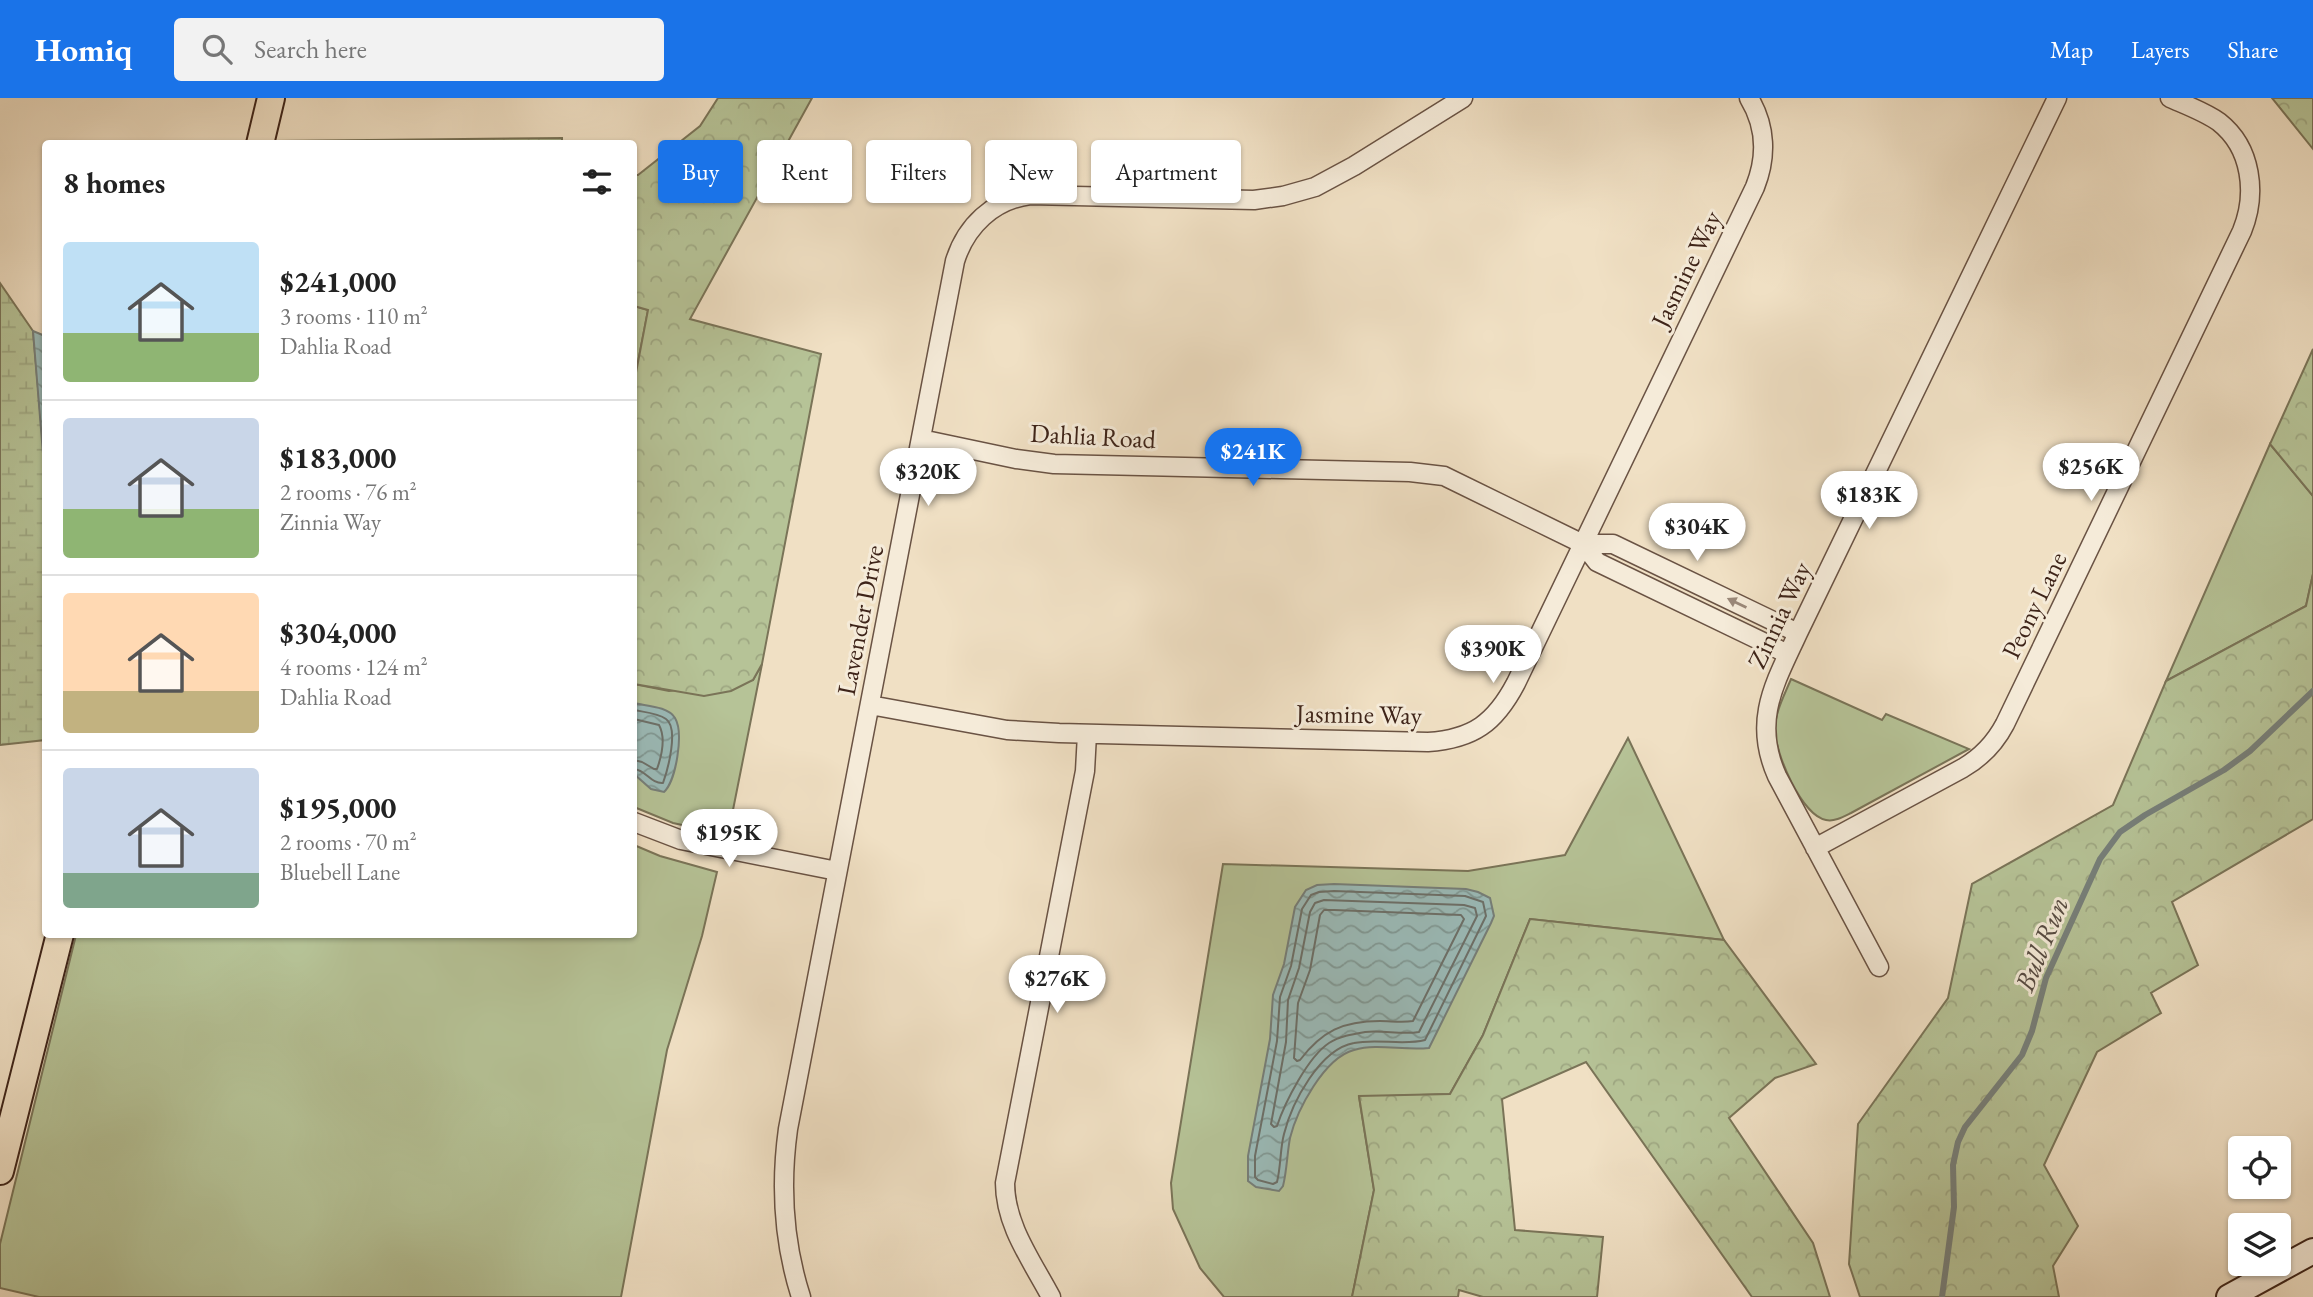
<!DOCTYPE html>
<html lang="en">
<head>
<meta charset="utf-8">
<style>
	:root { --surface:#fff; --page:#f2f2f2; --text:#222; --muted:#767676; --line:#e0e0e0; --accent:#1a73e8 }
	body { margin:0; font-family:"EB Garamond",serif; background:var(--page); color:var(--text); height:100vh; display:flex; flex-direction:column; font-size:26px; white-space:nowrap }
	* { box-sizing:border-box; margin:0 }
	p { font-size:23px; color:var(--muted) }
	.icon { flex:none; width:38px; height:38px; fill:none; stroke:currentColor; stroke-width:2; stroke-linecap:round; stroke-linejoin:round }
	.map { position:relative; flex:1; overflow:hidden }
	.sheet { position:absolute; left:42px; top:42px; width:595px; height:798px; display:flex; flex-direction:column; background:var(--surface); border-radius:7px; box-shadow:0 2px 5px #0004 }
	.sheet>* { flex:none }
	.guide { position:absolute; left:658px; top:42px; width:665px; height:63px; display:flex; gap:14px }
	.fabs { position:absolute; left:2228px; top:1038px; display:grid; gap:14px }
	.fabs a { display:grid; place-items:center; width:63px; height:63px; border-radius:7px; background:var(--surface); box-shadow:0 2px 5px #0004; font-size:35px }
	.price { position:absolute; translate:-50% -60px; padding:0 16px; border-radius:24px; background:#fff; color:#222; font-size:23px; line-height:46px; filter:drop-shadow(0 2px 4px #0008) }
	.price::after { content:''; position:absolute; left:50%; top:42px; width:21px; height:16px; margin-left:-10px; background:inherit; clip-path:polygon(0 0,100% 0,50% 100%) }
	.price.current { background:var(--accent); color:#fff }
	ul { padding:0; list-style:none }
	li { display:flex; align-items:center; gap:21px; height:175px; padding:0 21px }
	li+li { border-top:2px solid var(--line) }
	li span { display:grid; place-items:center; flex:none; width:196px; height:140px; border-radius:7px; color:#555 }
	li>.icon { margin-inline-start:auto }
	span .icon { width:84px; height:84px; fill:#fffc; stroke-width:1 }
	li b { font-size:30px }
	h2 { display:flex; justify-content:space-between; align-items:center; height:84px; padding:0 21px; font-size:30px }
	.chip { padding:0 24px; border-radius:7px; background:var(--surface); box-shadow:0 2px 5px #0004; font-size:24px; line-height:63px }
	.chip.current { background:var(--accent); color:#fff }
	header { display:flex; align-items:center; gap:42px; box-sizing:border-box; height:98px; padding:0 35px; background:var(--accent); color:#fff }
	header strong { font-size:33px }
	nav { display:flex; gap:38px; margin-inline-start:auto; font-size:24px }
	.search { width:490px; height:63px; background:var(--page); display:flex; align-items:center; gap:18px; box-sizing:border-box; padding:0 24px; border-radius:7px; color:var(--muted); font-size:26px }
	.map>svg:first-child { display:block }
	.grass { fill:#b6c397; stroke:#7a7458; stroke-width:2 }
	.forest { fill:url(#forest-crowns); stroke:#7a7458; stroke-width:2 }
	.wetland { fill:url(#wetland-marsh); stroke:#7a7458; stroke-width:2 }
	.water { fill:url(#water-waves); stroke:#767f7a; stroke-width:2 }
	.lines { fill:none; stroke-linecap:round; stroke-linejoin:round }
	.shore { stroke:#6c706a; stroke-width:2 }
	.stream { stroke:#767f7a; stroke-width:6 }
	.minor-casing { stroke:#6a5344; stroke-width:21 }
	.secondary-casing { stroke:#3e2419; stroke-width:28 }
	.primary-casing { stroke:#3e2419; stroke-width:30 }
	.minor { stroke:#f5ebd9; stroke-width:18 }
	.secondary { stroke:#f5ebd9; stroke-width:24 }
	.primary { stroke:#f0e0c4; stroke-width:26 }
	.oneway { fill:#9a8879 }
	.labels { text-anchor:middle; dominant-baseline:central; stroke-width:6; stroke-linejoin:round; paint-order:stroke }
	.street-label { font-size:26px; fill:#3e2419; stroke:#f5ebd9 }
	.water-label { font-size:28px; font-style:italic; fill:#554a41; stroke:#f5ebd9 }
</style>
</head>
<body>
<header>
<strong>Homiq</strong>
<div class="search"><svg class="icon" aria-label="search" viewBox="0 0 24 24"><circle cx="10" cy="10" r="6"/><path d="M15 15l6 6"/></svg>Search here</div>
<nav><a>Map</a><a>Layers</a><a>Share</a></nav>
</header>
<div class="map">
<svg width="2313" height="1199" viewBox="0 0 2313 1199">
	<defs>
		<pattern id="forest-crowns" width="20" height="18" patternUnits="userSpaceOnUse" patternTransform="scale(1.75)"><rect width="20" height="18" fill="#b6c397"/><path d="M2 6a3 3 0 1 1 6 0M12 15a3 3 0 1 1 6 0" fill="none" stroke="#9ea782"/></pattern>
		<pattern id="wetland-marsh" width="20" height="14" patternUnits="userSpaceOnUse" patternTransform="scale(1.75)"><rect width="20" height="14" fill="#b6c397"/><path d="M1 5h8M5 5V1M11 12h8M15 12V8" fill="none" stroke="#9ea782"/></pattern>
		<pattern id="water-waves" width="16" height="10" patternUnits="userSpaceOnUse" patternTransform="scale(1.75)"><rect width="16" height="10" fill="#9bbcba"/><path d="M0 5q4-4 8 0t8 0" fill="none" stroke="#809996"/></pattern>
	</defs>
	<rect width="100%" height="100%" fill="#f0e0c4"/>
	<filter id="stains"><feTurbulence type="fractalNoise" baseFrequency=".00286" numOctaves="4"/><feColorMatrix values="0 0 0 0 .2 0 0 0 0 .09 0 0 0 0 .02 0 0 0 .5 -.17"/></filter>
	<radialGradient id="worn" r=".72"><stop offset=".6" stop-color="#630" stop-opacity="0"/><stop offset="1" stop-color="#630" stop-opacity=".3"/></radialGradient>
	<path class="grass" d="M 634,208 L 648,212 L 634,285 Z
		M 2270,346 L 2313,398 L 2313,476 L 2306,508 L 2166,583 Z
		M 762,566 L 728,737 L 673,725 L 634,709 L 634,586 L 669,593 L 753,582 Z
		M 1791,581 L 1882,622 L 1886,616 L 1969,651 L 1851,715 C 1843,719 1834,724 1826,722 C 1802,718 1775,655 1775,632 C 1775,614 1784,598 1791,581 Z
		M 1628,640 L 1724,842 L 1530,821 L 1483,937 L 1450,996 L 1359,999 L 1374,1092 L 1352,1199 L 1224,1199 L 1200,1170 L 1173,1111 L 1171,1085 L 1223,766 L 1468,773 L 1565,757 Z
		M 634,747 L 660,758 L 717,774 L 702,838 L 667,952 L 621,1199 L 39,1199 L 0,1190 L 0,1146 L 76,837 L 634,836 Z"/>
	<path class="forest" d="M 718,0 L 812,0 L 690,221 L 821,256 L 762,566 L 753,582 L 731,593 L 704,598 L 634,586 L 634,285 L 648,212 L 634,208 L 634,77 L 638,77 L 700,28 Z
		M 2272,0 L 2313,0 L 2313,51 Z
		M 562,40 L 562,46 L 275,45 L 276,43 Z
		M 2313,251 L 2313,398 L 2270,346 Z
		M 2313,476 L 2313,721 L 2172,804 L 2198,867 L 2151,895 L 2161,915 L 2097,954 L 2044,1067 L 2078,1128 L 2053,1168 L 2059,1199 L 1860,1199 L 1849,1166 L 1858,1026 L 1948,900 L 1972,786 L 2113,707 L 2166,583 L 2306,508 Z
		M 1530,821 L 1724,842 L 1816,966 L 1775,980 L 1729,1020 L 1813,1145 L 1830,1199 L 1752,1199 L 1586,964 L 1502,1001 L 1515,1132 L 1603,1139 L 1597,1199 L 1483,1199 L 1459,1192 L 1458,1199 L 1352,1199 L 1374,1092 L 1359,998 L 1450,996 L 1483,937 Z"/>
	<path class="wetland" d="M 0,185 L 33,233 L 46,381 L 45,642 L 0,647 Z"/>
	<path class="water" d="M 33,233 L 45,238 L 45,380 Z
		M 634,605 C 645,608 668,608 675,620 C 684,635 676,683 664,694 L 651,691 L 634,676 Z
		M 1334,786 L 1466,791 L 1478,794 L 1490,800 L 1494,818 L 1491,825 L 1429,950 C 1404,953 1378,945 1354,952 C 1324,960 1297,1012 1290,1040 C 1287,1056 1287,1072 1283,1088 L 1279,1093 L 1256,1089 L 1248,1083 L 1248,1058 L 1270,941 L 1273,897 L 1284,866 L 1295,809 L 1306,792 L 1317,787 Z"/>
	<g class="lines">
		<path class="shore" d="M 634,612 C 643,614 658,615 666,621 C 679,630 668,671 663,685 C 651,686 646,672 634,671
			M 634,621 L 659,627 C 666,640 662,657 657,671 L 654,671 L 642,664 L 634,662
			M 1334,793 L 1465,798 L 1483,804 L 1486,818 L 1425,942 C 1403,948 1377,940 1354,945 C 1320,951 1292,1004 1284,1036 C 1280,1051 1281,1068 1277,1084 L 1273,1086 L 1258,1082 L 1255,1079 L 1255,1058 L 1277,943 L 1280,899 L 1291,868 L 1302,811 L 1311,797 L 1319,794 Z
			M 1324,802 L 1464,807 L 1475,810 L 1477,818 L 1419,934 C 1402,937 1383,932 1365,934 C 1353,936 1340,938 1329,945 C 1308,959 1285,1004 1277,1028 L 1274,1029 L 1271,1026 L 1286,944 L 1288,902 L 1299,870 L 1310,814 L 1315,805 Z
			M 1334,812 L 1461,817 L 1464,821 L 1413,923 C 1402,925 1391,923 1380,923 C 1343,923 1322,933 1300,962 L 1297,963 L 1294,960 L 1298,905 L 1310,872 L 1320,817 L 1324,812 Z"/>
		<path class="stream" d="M 1942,1199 L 1954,1109 L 1953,1067 L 1958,1044 L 1965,1029 L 2022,957 L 2032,933 L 2046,880 L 2100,761 L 2120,734 L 2145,717 L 2224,672 L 2250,653 L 2313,593"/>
		<g class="minor-casing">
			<path id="minor" d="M 921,341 L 1016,361 L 1054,366 L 1410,374 L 1444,378 L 1583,446 L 1597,464 L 1788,556
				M 1583,446 L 1613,446 L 1798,535
				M 870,607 L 1007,632 L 1059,635 L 1428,644 C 1473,641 1495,625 1516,585 L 1755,89 C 1767,59 1766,28 1749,0
				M 634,724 L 681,742 L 837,773
				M 1815,750 L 1963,670 C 1982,659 1995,645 2005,626 L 2242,133 C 2257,96 2252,50 2219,24 C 2205,14 2186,7 2170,0
				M 1879,869 L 1777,678 C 1752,622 1775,585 1798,535 L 2057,0
				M 801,1199 C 783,1143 780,1089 788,1031 L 955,163 C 966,128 993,102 1030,97 L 1254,102 L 1283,98 L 1315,89 L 1354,68 L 1463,0
				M 1051,1199 C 1032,1163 1005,1127 1005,1085 L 1085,673 L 1087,636"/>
		</g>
		<g class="secondary-casing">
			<path id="secondary" d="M 2229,1199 L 2313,1153"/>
		</g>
		<g class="primary-casing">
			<path id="primary" d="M 260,46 L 271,0
				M 0,1073 L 60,836"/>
		</g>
		<use href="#minor" class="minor"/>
		<use href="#secondary" class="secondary"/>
		<use href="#primary" class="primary"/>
	</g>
	<defs><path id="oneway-solid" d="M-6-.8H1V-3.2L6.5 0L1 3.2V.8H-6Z" transform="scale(1.75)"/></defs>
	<use class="oneway" href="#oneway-solid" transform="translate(1737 505) rotate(-154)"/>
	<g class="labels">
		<g class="street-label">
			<text transform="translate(1686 171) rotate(-64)">Jasmine Way</text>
			<text transform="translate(1093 338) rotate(3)">Dahlia Road</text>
			<text transform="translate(2034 507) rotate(-64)">Peony Lane</text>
			<text transform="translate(1779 517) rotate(-65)">Zinnia Way</text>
			<text transform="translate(860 522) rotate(-79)">Lavender Drive</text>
			<text transform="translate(1359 616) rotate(1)">Jasmine Way</text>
		</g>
		<g class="water-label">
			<text transform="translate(2041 846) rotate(-68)">Bull Run</text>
		</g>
	</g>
	<rect width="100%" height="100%" filter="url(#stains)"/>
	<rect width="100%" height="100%" fill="url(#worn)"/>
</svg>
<div class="fabs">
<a><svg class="icon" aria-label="locate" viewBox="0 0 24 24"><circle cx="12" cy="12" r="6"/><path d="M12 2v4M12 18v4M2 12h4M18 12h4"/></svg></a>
<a><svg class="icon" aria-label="layers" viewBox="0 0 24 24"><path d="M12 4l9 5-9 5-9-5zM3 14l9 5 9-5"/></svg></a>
</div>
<b class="price current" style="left:1253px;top:390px">$241K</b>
<b class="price" style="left:2091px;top:405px">$256K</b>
<b class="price" style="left:928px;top:410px">$320K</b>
<b class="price" style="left:1869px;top:433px">$183K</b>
<b class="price" style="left:1697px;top:465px">$304K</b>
<b class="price" style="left:1493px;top:587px">$390K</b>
<b class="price" style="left:729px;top:771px">$195K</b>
<b class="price" style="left:1057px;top:917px">$276K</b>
<div class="guide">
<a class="chip current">Buy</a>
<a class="chip">Rent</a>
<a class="chip">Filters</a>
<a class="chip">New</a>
<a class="chip">Apartment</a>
</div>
<section class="sheet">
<h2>8 homes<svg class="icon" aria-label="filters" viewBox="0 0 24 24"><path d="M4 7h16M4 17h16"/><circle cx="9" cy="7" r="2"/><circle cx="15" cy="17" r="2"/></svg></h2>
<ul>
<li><span style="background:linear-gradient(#bfe0f5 65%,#8fb573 0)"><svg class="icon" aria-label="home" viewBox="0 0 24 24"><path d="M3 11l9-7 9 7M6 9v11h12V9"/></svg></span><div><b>$241,000</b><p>3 rooms · 110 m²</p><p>Dahlia Road</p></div></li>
<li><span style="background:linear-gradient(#c9d6e8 65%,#8fb573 0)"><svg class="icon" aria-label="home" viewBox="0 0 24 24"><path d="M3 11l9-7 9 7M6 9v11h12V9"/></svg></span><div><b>$183,000</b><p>2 rooms · 76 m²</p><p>Zinnia Way</p></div></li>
<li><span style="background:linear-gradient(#ffd9b3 70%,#c2b280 0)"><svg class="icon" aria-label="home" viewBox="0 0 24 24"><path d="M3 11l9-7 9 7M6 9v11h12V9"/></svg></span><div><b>$304,000</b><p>4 rooms · 124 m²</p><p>Dahlia Road</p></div></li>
<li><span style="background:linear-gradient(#c9d6e8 75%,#7fa58c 0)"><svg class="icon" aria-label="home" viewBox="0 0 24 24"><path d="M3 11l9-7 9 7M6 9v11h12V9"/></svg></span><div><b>$195,000</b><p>2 rooms · 70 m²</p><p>Bluebell Lane</p></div></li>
</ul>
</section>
</div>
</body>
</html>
